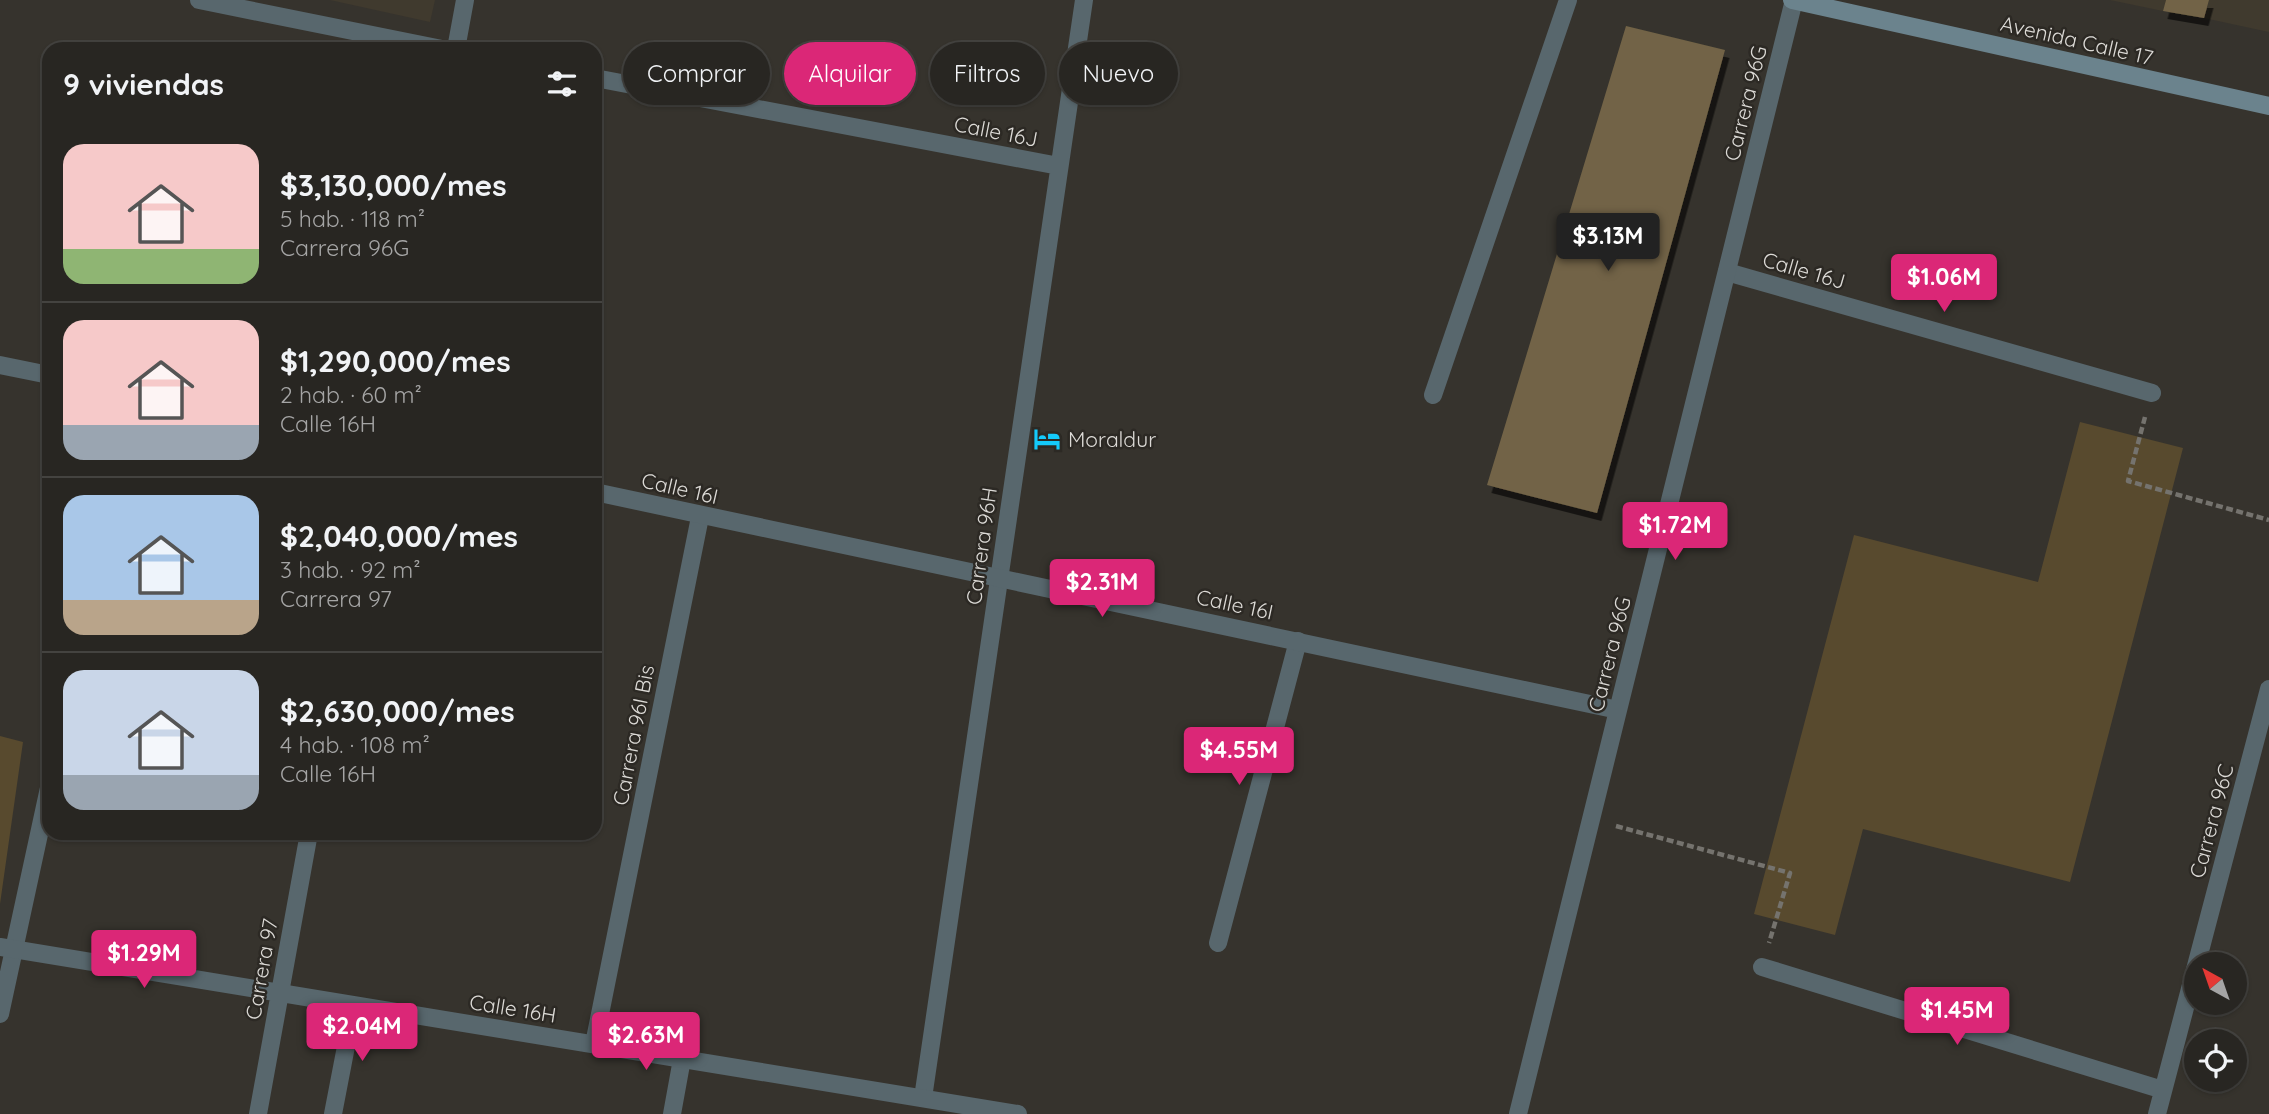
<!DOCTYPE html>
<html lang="es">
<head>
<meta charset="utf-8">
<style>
	:root { --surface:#282622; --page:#302e2a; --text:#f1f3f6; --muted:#a5a5a5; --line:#444340; --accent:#db2777 }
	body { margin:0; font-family:Quicksand,sans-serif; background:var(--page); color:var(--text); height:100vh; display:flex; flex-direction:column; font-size:26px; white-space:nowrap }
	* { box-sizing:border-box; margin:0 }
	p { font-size:23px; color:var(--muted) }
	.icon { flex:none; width:38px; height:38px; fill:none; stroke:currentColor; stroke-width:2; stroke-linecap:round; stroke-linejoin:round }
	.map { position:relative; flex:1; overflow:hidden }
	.sheet { position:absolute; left:42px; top:42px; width:560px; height:798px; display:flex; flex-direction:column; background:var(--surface); border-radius:21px; box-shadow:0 2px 5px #0004,0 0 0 2px var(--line) }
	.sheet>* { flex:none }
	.banner { position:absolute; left:623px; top:42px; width:665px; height:63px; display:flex; gap:14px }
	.needle { width:46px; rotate:320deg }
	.controls { position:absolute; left:2184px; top:952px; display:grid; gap:14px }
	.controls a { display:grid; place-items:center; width:63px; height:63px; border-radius:50%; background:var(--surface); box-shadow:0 2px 5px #0004,0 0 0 2px var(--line); font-size:35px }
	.price { position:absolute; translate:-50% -60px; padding:0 16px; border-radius:7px; background:var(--accent); color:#fff; font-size:23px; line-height:46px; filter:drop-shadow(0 2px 4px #0008) }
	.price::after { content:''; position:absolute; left:50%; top:42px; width:21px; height:16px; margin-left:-10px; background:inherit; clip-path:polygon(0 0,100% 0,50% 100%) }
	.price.active { background:#222; color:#fff }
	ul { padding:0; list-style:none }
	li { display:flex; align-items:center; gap:21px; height:175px; padding:0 21px }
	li+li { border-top:2px solid var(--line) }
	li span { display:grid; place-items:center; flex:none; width:196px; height:140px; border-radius:21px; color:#555 }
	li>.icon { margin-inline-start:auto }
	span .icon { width:84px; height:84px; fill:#fffc; stroke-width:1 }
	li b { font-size:30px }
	h2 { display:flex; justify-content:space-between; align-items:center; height:84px; padding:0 21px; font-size:30px }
	.pill { padding:0 24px; border-radius:32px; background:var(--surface); box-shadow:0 2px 5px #0004,0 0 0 2px var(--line); font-size:24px; line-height:63px }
	.pill.active { background:var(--accent); color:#fff }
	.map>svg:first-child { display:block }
	.built { fill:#403a2e }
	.green { fill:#584a2e }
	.building { fill:#726346; filter:url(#shadow) }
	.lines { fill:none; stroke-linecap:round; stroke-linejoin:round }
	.path { stroke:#75736e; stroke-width:4.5; stroke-dasharray:7 3.5; stroke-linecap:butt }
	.service { stroke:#58676d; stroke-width:18 }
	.minor { stroke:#58676d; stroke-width:18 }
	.tertiary { stroke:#58676d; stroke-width:18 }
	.secondary { stroke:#6b838d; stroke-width:18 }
	.labels { text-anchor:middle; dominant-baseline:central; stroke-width:5; stroke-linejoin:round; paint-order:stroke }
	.street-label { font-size:21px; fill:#dcdad6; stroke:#2c2924 }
	.poi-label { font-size:21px; fill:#dcdad6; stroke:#2c2924; text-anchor:start }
</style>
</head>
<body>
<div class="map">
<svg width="2269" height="1114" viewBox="0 0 2269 1114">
	<defs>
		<filter id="shadow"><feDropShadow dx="4.5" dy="8" stdDeviation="0" flood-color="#0009"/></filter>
	</defs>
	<rect width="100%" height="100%" fill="#36332d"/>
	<path class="built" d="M 330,0 L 435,0 L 430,22 Z
		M 2110,0 L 2166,0 L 2163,11 Z
		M 2209,0 L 2269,0 L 2269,32 L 2204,18 Z"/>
	<path class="green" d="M 2080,422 L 2183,448 L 2070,882 L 1863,829 L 1835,935 L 1754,914 L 1854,535 L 2038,582 Z
		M 0,736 L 23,742 L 0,904 Z"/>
	<path class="building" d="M 2166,0 L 2209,0 L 2204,18 L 2163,11 Z
		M 1626,26 L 1725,50 L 1597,513 L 1487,485 Z"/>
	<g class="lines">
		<path class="path" d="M 2145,417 L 2128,481 L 2269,520
			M 1616,826 L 1790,873 L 1769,943"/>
		<path class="service" d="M 1433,395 L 1568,0"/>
		<path class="minor" d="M 199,0 L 442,49
			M 595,78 L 1059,166
			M 1727,272 L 2152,393
			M 1218,943 L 1298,641
			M 1762,967 L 2163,1090
			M 0,1014 L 49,788
			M 594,1044 L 700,517
			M 923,1098 L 1084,0
			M 672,1114 L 682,1059
			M 2157,1114 L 2269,689"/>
		<path class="tertiary" d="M 456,49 L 465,0
			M 0,365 L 49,375
			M 595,492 L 1618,710
			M 0,947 L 1018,1114
			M 258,1114 L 309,833
			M 333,1114 L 354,1005
			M 1518,1114 L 1794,0"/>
		<path class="secondary" d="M 1792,0 L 2269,106"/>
	</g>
	<defs>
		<g id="hotel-bare" transform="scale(2.1)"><path d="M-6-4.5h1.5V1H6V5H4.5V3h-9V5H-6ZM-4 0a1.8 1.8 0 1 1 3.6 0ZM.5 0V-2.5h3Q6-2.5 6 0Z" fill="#14cafb" stroke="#2c2924" stroke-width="2.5" paint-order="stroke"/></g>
	</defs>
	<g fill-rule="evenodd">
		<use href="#hotel-bare" x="1047" y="439"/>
	</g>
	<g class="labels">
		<g class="street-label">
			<text transform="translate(2077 40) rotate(13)">Avenida Calle 17</text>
			<text transform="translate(1745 103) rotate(-76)">Carrera 96G</text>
			<text transform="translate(996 131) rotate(11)">Calle 16J</text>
			<text transform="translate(1804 270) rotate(16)">Calle 16J</text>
			<text transform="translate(680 488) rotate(13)">Calle 16I</text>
			<text transform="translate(981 546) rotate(-82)">Carrera 96H</text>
			<text transform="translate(1235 604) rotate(12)">Calle 16I</text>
			<text transform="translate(1609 654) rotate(-76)">Carrera 96G</text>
			<text transform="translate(633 735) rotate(-79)">Carrera 96I Bis</text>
			<text transform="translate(2211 821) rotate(-75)">Carrera 96C</text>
			<text transform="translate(261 969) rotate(-80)">Carrera 97</text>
			<text transform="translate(513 1008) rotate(9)">Calle 16H</text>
		</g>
		<g class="poi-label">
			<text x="1068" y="439">Moraldur</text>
		</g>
	</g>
</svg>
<div class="controls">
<a><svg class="needle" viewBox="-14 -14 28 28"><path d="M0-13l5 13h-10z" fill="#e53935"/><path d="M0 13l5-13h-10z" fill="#a5a5a5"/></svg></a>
<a><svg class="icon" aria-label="locate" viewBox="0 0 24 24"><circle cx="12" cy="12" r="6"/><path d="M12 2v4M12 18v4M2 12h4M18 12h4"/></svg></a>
</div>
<b class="price active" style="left:1608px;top:273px">$3.13M</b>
<b class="price" style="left:1944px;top:314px">$1.06M</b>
<b class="price" style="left:1675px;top:562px">$1.72M</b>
<b class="price" style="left:1102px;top:619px">$2.31M</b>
<b class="price" style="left:1239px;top:787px">$4.55M</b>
<b class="price" style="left:144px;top:990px">$1.29M</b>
<b class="price" style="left:1957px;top:1047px">$1.45M</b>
<b class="price" style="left:362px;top:1063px">$2.04M</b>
<b class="price" style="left:646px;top:1072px">$2.63M</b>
<div class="banner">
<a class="pill">Comprar</a>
<a class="pill active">Alquilar</a>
<a class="pill">Filtros</a>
<a class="pill">Nuevo</a>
</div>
<section class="sheet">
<h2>9 viviendas<svg class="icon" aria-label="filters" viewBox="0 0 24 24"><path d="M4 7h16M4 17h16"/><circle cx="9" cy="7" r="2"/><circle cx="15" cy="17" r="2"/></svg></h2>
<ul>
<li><span style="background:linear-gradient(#f6c9c9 75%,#8fb573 0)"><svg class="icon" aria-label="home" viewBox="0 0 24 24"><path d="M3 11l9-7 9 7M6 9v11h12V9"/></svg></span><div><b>$3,130,000/mes</b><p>5 hab. · 118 m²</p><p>Carrera 96G</p></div></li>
<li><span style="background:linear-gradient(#f6c9c9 75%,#9aa5b1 0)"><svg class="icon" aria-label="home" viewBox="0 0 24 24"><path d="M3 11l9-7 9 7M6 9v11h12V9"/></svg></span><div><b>$1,290,000/mes</b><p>2 hab. · 60 m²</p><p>Calle 16H</p></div></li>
<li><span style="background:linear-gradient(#a9c7e8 75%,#b9a48a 0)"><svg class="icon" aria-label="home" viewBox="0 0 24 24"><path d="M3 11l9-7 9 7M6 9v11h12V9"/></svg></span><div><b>$2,040,000/mes</b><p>3 hab. · 92 m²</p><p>Carrera 97</p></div></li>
<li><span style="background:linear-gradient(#c9d6e8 75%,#9aa5b1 0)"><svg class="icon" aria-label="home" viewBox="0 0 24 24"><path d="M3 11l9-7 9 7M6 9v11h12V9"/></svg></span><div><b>$2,630,000/mes</b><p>4 hab. · 108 m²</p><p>Calle 16H</p></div></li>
</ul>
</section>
</div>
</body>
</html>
